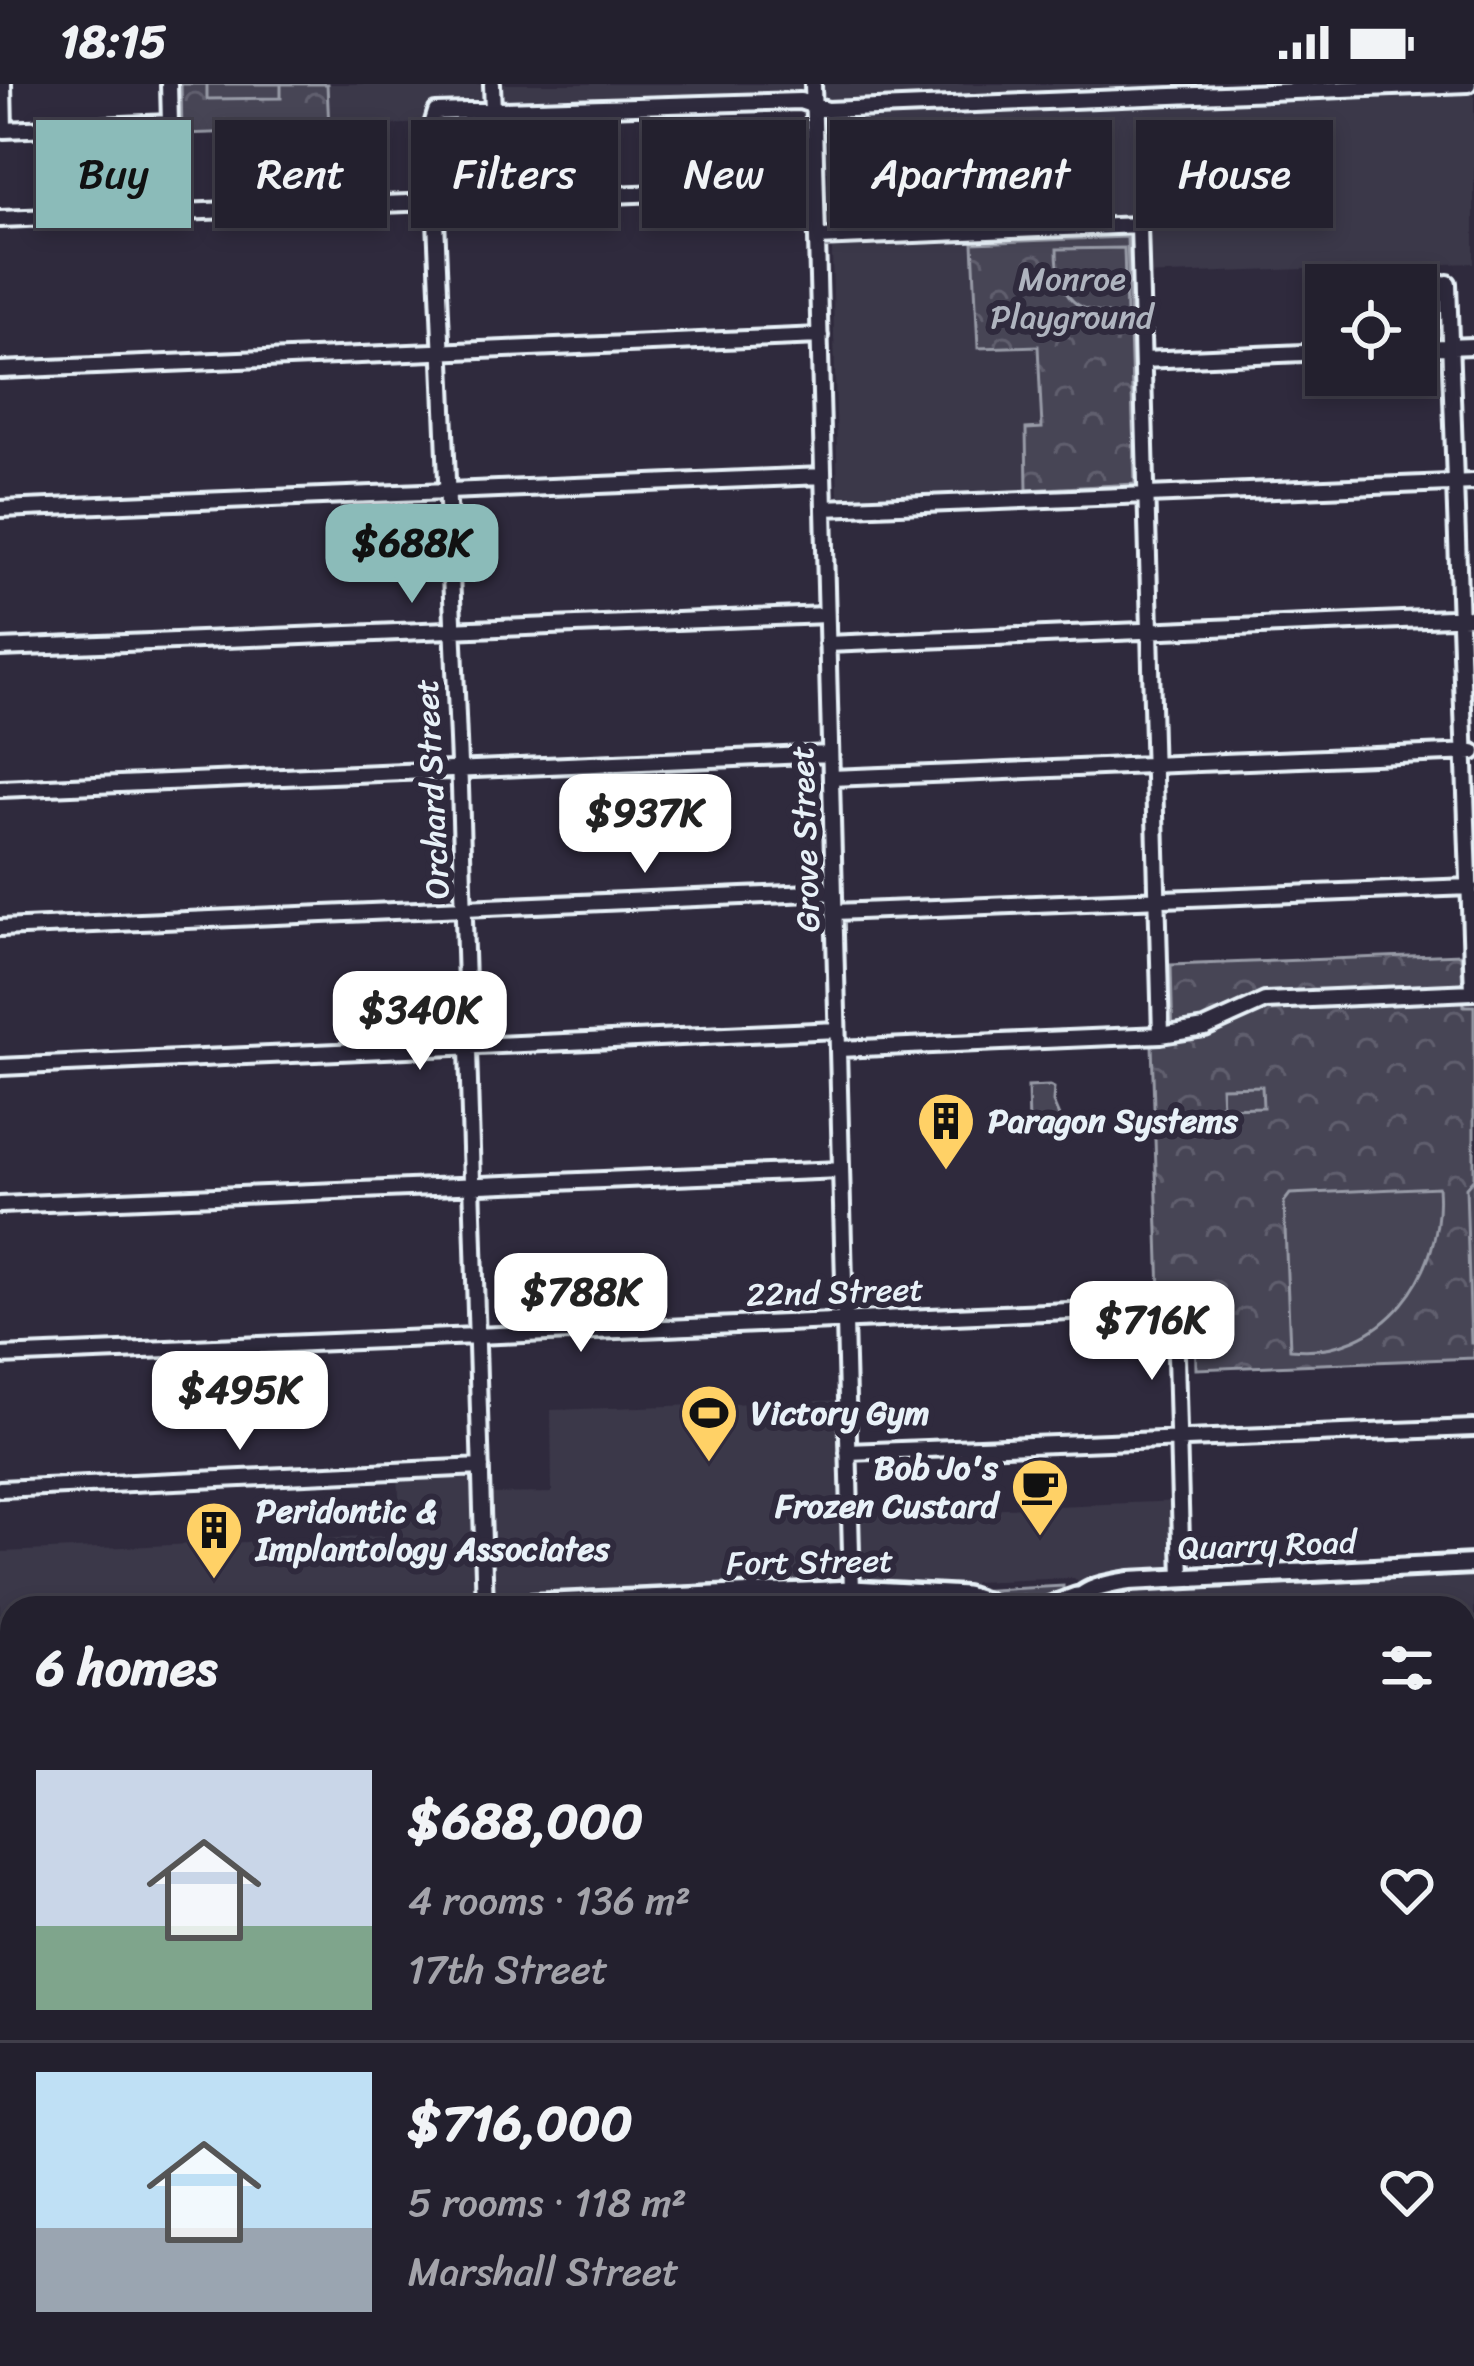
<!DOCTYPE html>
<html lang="en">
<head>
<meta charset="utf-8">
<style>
	:root { --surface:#23202e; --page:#2f2d3a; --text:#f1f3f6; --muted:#a3a3aa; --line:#403e4a; --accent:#8bbbb9 }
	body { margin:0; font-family:Sriracha,sans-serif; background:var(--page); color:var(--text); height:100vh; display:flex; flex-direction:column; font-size:45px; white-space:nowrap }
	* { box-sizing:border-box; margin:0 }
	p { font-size:39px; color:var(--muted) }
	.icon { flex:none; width:66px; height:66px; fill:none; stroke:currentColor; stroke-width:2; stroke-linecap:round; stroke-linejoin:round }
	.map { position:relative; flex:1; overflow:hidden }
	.side { position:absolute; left:0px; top:1512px; width:1476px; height:771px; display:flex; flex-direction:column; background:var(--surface); border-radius:36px 36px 0 0; box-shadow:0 6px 18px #0003,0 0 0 3px var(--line) }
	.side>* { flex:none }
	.hud { position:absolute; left:36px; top:36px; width:1404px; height:108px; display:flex; gap:24px }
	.controls { position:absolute; left:1305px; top:180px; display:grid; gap:24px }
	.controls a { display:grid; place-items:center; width:132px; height:132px; border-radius:0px; background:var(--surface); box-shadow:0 6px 18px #0003,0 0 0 3px var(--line); font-size:60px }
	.price { position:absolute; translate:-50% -102px; padding:0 27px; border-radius:24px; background:#fff; color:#222; font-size:39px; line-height:78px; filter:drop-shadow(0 3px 6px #0008) }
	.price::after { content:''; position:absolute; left:50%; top:72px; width:36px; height:27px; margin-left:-18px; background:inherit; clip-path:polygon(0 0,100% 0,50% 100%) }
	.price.active { background:var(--accent); color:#111 }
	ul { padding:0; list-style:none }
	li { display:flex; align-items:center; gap:36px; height:300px; padding:0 36px }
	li+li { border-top:3px solid var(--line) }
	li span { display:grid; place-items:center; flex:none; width:336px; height:240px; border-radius:0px; color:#555 }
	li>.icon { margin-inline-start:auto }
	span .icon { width:144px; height:144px; fill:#fffc; stroke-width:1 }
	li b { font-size:51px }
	h2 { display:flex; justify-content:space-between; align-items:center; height:144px; padding:0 36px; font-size:51px }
	.pill { padding:0 42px; border-radius:0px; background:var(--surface); box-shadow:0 6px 18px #0003,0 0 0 3px var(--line); font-size:42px; line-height:108px }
	.pill.active { background:var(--accent); color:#111 }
	.status { display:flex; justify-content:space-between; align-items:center; height:84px; padding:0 60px; background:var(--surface); direction:ltr }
	.status svg { height:33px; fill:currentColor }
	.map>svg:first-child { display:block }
	.built { fill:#3b3749 }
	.grass { fill:url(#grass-tufts); stroke:#979aa6; stroke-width:3 }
	.forest { fill:url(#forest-crowns); stroke:#979aa6; stroke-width:3 }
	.pitch { fill:#464455; stroke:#979aa6; stroke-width:3 }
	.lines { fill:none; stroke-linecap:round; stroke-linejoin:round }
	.minor-casing { stroke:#e8f1f8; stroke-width:22 }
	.tertiary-casing { stroke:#e8f1f8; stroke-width:26 }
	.primary-casing { stroke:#e8f1f8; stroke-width:30 }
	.minor { stroke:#2f2a3d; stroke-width:14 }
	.tertiary { stroke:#2f2a3d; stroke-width:16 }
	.primary { stroke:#2f2a3d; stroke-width:21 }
	.labels { text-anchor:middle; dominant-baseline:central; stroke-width:12; stroke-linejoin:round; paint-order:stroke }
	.park-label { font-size:33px; fill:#afb4bf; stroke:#2f2a3d }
	.street-label { font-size:33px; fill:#e8f1f8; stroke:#2f2a3d }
	.poi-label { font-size:33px; font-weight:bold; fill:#e8f1f8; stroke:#2f2a3d; text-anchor:start }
</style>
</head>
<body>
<div class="status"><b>18:15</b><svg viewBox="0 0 49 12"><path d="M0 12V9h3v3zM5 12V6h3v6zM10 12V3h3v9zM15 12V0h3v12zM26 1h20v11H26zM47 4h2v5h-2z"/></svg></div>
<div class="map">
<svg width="1474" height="2282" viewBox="0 0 1474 2282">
	<defs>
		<pattern id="grass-tufts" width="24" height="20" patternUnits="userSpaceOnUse" patternTransform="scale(3)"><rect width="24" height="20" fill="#464455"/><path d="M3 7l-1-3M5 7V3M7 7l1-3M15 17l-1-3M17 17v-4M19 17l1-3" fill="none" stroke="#615f6e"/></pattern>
		<pattern id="forest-crowns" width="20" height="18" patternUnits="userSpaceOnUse" patternTransform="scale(3)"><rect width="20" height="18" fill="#464455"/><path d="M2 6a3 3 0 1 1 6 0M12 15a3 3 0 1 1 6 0" fill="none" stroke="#615f6e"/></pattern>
	</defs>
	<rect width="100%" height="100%" fill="#2f2a3d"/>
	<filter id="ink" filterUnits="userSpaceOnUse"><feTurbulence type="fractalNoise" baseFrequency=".00833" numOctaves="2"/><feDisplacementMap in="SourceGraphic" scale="24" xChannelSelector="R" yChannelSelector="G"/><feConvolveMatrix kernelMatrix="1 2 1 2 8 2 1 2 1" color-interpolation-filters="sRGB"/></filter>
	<g filter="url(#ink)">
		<path class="built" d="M 327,0 L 1474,0 L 1474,179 L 1141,191 L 1140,142 L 1127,141 L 1127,153 L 974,159 L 978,263 L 1038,261 L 1042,345 L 1026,346 L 1027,406 L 838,413 L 830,87 L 815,87 L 813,21 L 436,28 L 421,39 L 329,45 Z
			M 847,1316 L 851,1430 L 1180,1417 L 1182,1494 L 1474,1480 L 1474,1651 L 1464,1652 L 1464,1524 L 1072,1524 L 1088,1508 L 1074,1494 L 974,1498 L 965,1514 L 481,1524 L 12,1524 L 12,1539 L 0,1539 L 0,1468 L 389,1452 L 400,1440 L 398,1387 L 481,1383 L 482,1410 L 552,1409 L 551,1326 Z
			M 12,1600 L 12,1667 L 0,1668 L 0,1601 Z
			M 1474,1812 L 1474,2005 L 1464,1989 L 1464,1813 Z
			M 1464,2101 L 1474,2117 L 1474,2282 L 878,2282 L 878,2271 L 1464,2271 Z"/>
		<path class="grass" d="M 1063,1502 L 1063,1511 C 1028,1532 1010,1520 974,1507 Z
			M 868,1518 L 931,1524 L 686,1524 Z"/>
		<path class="forest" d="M 181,0 L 327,0 L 329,45 L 182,50 Z
			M 1127,153 L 1135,400 L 1027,406 L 1026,345 L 1042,344 L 1038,262 L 978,264 L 973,159 Z
			M 1461,870 L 1464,922 L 1474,922 L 1474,1274 L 1196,1285 L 1194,1210 L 1160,1210 L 1152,960 L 1173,958 L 1171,881 Z
			M 1049,1002 L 1054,1004 L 1053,1018 L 1061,1037 L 1055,1041 L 1029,1042 L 1028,1003 Z"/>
		<path class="pitch" d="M 207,0 L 281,0 L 281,14 L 207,15 Z
			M 1124,164 L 1126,231 C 1077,231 1057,216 1057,165 Z
			M 1262,1002 L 1263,1023 L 1222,1024 L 1221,1003 Z
			M 1474,1094 L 1474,1259 L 1471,1259 L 1466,1103 Z
			M 1438,1103 C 1445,1189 1384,1275 1290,1265 L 1284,1118 L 1290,1110 Z"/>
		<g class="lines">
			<g class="minor-casing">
				<path id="minor" d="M 3,0 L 4,46 L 170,39 L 169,0
					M 492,0 L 493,27
					M 813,0 L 852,1508
					M 0,135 L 815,103
					M 817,154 L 1139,141 L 1161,951
					M 1416,264 L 1474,262
					M 1143,276 L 1326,268
					M 0,286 L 820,252
					M 824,424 L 1474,398
					M 0,425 L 823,392
					M 827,560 L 1474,533
					M 0,564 L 826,531
					M 831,694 L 1473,668
					M 0,705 L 830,670
					M 834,828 L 1470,803
					M 0,844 L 834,808
					M 838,965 L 1161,951 L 1205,944 L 1265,917 L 1473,908 L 1448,199
					M 0,983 L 837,946
					M 0,1121 L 841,1086
					M 0,1272 L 1166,1223 L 1175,1235 L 1182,1495
					M 848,1368 L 1474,1344
					M 0,1405 L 481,1383
					M 485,1524 L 460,703 L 432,41 L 436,28 L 800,17 L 827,26 L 1468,0
					M 1464,1813 L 1474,1812
					M 0,1871 L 12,1871
					M 0,2197 L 12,2197
					M 562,2271 L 563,2282
					M 709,2271 L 711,2282
					M 878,2271 L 878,2282"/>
			</g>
			<g class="tertiary-casing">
				<path id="tertiary" d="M 1072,1523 C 1082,1504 1109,1500 1129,1497 L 1474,1480"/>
			</g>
			<g class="primary-casing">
				<path id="primary" d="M 481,1524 L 852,1508 L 965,1514 L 995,1524
					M 1052,1524 L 1077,1515
					M 0,1552 L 12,1551
					M 0,1601 L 12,1600
					M 1464,1989 L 1474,2005
					M 1464,2048 L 1474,2044
					M 1464,2101 L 1474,2117"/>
			</g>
			<use href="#minor" class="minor"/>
			<use href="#tertiary" class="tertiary"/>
			<use href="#primary" class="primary"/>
		</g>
	</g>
	<defs>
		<g id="building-pin" transform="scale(3)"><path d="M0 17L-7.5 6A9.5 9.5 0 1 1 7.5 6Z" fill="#ffd166" stroke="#2f2a3d"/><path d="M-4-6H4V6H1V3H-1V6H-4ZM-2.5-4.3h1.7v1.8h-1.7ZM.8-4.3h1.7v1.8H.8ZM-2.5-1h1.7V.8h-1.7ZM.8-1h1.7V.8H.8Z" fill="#111"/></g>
		<g id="stadium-pin" transform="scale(3)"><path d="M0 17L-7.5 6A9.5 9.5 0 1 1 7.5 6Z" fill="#ffd166" stroke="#2f2a3d"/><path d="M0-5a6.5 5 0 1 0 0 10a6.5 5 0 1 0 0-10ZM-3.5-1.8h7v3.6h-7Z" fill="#111"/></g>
		<g id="cafe-pin" transform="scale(3)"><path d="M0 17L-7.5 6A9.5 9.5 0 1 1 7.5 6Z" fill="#ffd166" stroke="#2f2a3d"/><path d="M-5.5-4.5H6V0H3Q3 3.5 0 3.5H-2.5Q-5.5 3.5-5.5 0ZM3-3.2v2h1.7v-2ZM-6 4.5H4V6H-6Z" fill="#111"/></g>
	</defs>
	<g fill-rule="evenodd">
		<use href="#building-pin" x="946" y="1037"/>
		<use href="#stadium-pin" x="709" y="1329"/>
		<use href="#cafe-pin" x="1040" y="1403"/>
		<use href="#building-pin" x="214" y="1446"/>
	</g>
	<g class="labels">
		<g class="park-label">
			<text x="1072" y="195">Monroe<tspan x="1072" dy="38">Playground</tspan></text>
		</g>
		<g class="street-label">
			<text transform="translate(432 705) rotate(-93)">Orchard Street</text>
			<text transform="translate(805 755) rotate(-92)">Grove Street</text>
			<text transform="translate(835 1208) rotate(-2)">22nd Street</text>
			<text transform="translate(1267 1461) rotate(-2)">Quarry Road</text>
			<text transform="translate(810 1478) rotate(-1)">Fort Street</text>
		</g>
		<g class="poi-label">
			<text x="988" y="1037">Paragon Systems</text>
			<text x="751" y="1329">Victory Gym</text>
			<text x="998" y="1384" text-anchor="end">Bob Jo's<tspan x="998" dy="38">Frozen Custard</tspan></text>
			<text x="256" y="1427">Peridontic &amp;<tspan x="256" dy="38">Implantology Associates</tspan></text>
		</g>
	</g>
</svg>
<div class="controls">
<a><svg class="icon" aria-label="locate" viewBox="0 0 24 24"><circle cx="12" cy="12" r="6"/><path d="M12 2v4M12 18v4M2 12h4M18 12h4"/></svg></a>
</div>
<b class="price active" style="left:412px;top:522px">$688K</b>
<b class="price" style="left:645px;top:792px">$937K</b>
<b class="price" style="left:420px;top:989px">$340K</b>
<b class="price" style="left:581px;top:1271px">$788K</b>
<b class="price" style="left:1152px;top:1299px">$716K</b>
<b class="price" style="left:240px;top:1369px">$495K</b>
<div class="hud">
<a class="pill active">Buy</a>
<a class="pill">Rent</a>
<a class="pill">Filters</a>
<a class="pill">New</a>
<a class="pill">Apartment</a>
<a class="pill">House</a>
</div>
<section class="side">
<h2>6 homes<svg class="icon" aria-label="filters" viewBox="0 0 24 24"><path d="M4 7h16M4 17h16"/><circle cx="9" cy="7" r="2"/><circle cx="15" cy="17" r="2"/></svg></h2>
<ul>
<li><span style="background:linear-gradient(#c9d6e8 65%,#7fa58c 0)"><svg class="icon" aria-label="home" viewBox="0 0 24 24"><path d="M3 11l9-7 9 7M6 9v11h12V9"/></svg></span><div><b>$688,000</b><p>4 rooms · 136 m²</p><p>17th Street</p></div><svg class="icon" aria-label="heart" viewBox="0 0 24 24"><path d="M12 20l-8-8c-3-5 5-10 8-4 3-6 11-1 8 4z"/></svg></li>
<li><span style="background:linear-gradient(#bfe0f5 65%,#9aa5b1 0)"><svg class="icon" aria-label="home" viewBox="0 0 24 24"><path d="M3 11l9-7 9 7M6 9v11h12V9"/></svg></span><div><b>$716,000</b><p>5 rooms · 118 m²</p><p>Marshall Street</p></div><svg class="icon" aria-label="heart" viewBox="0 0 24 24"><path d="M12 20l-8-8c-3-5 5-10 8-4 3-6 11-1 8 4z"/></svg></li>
</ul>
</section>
</div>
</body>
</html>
